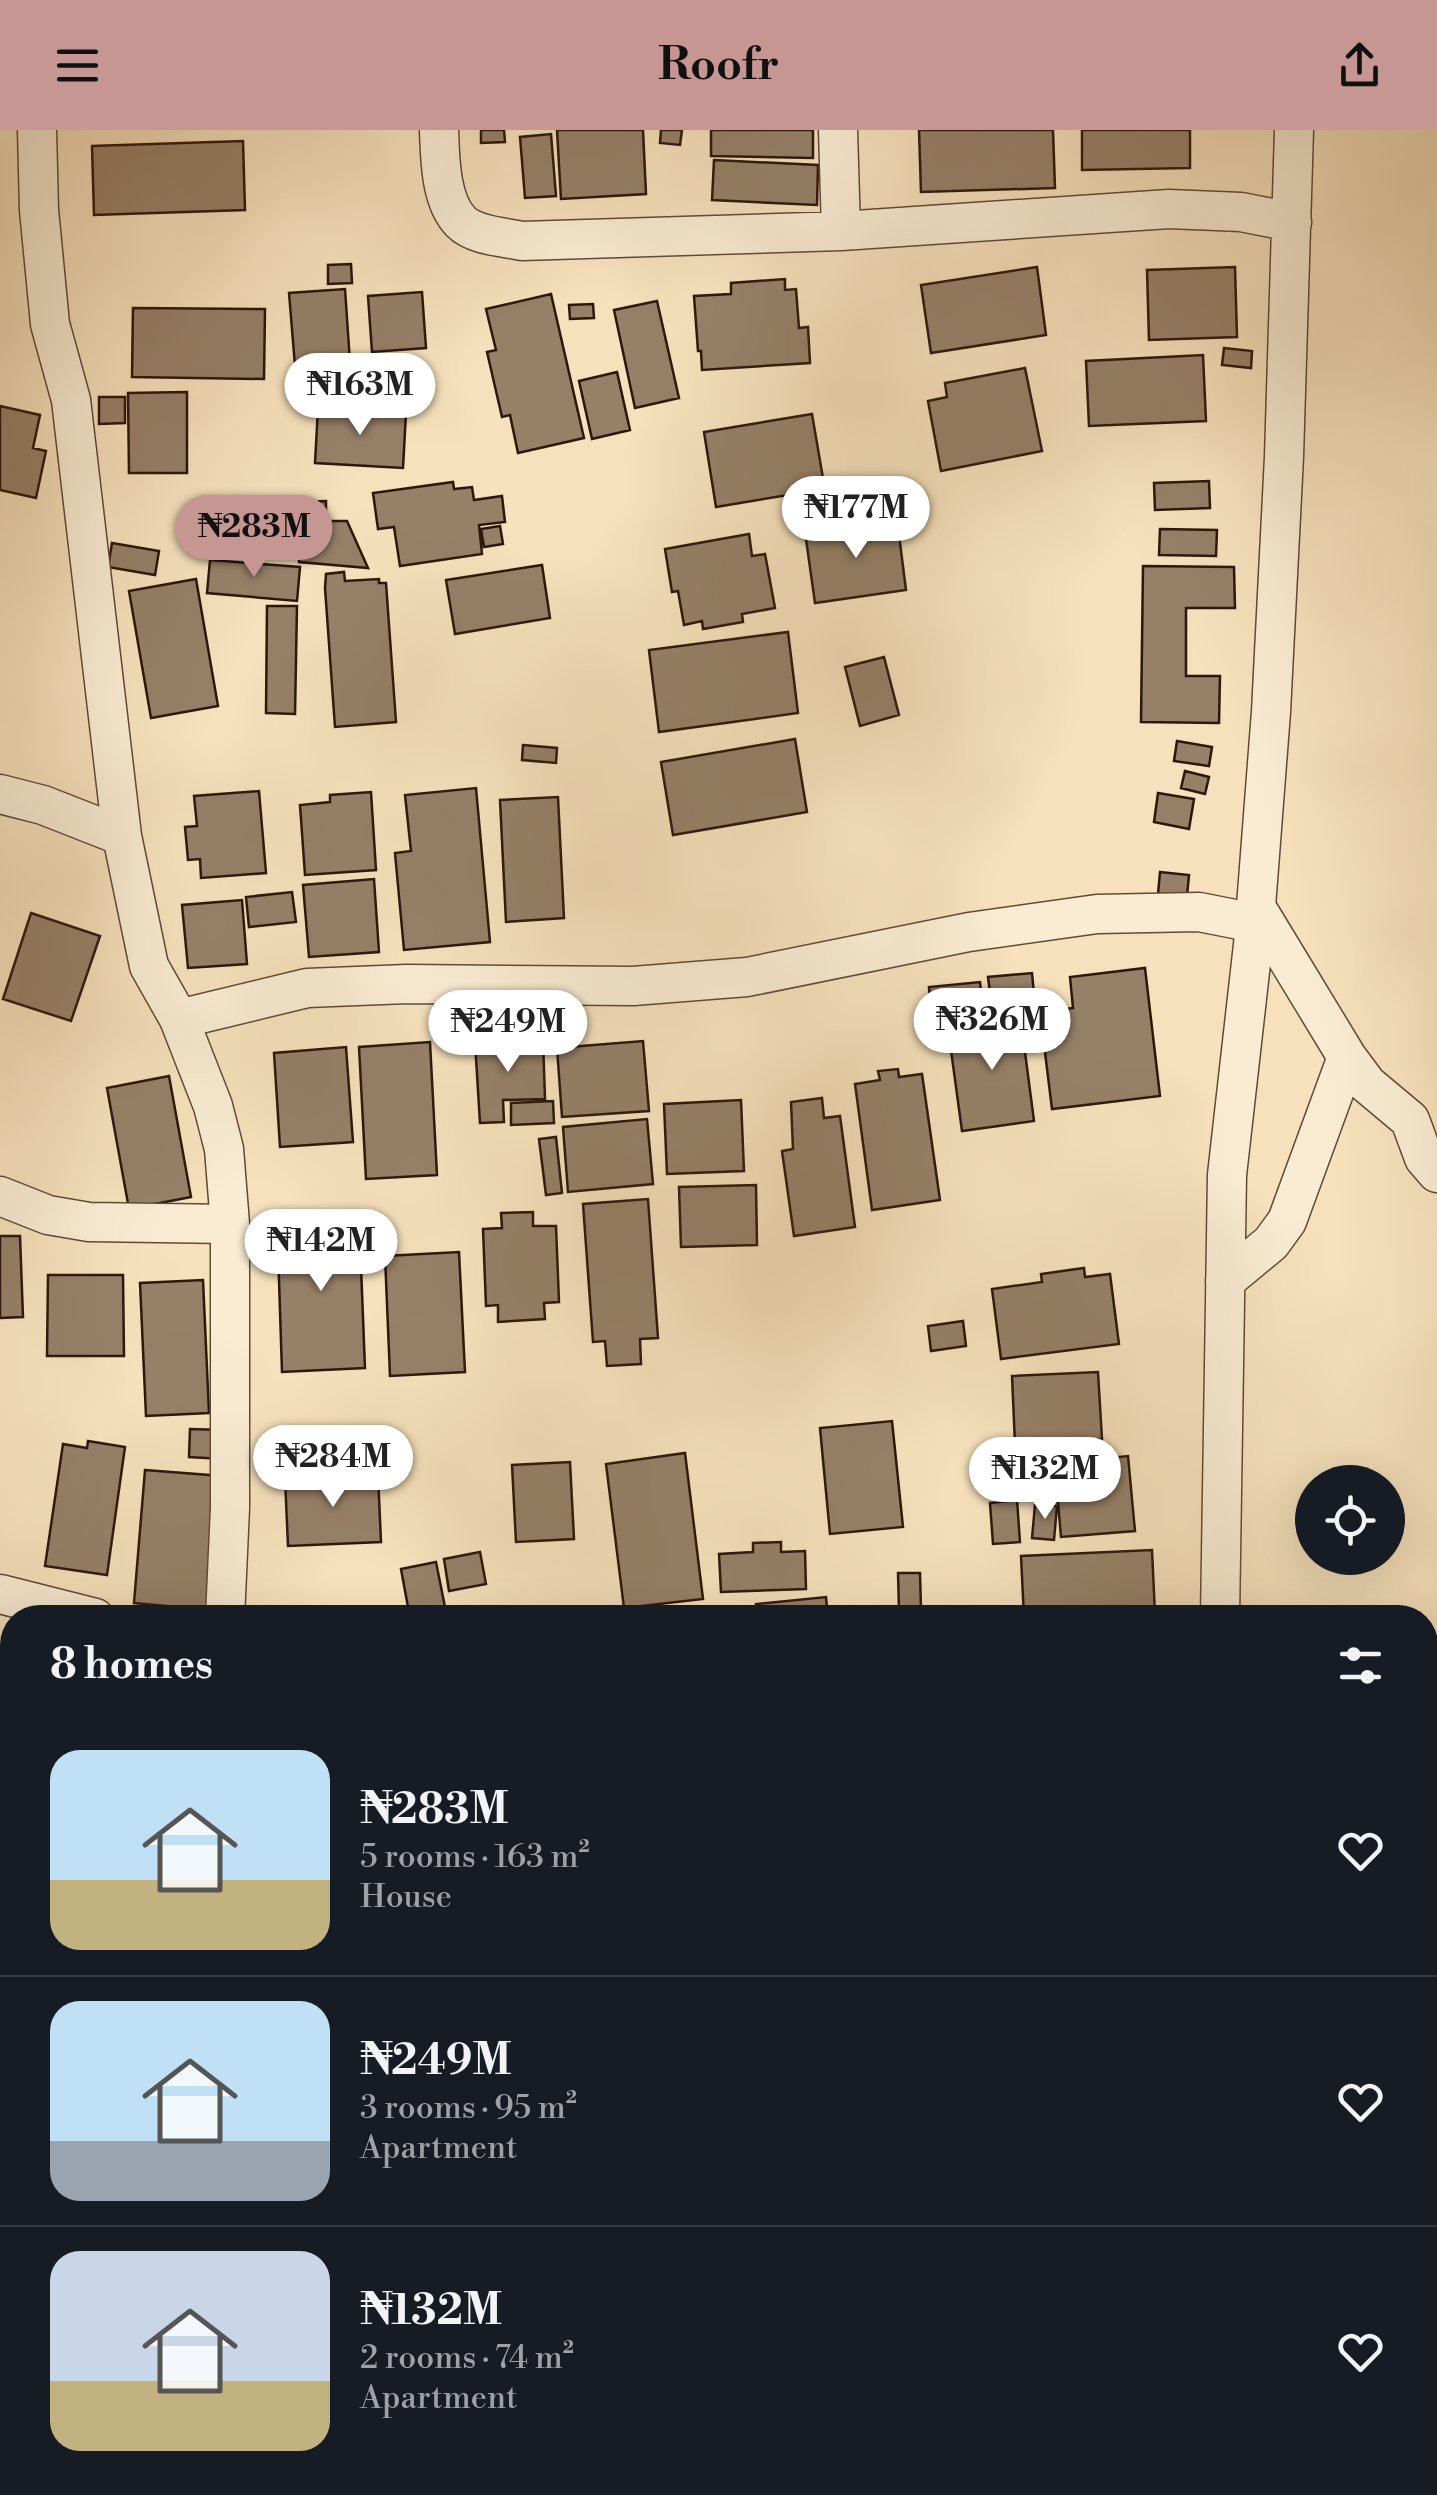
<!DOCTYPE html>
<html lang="en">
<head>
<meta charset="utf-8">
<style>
	:root { --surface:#171b24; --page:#242831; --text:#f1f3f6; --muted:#9ea1a6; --line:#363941; --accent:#c59692 }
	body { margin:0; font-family:"Libre Bodoni",serif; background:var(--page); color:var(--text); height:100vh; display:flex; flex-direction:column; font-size:38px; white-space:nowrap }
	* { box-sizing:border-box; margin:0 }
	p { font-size:32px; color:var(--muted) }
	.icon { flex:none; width:55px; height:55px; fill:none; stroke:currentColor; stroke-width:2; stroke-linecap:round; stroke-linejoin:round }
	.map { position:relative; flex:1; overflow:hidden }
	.panel { position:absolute; left:0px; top:1475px; width:1438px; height:890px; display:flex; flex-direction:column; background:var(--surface); border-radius:40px 40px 0 0; box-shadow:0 10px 40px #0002 }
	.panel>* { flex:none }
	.fabs { position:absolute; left:1295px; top:1335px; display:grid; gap:20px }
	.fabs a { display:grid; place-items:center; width:110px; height:110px; border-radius:50%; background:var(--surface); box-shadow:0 10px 40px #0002; font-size:50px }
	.price { position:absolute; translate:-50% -85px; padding:0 22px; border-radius:35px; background:#fff; color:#222; font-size:32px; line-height:65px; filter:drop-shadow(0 2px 5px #0008) }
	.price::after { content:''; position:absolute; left:50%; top:60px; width:30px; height:22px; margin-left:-15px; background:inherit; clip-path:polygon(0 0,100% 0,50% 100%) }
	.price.on { background:var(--accent); color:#111 }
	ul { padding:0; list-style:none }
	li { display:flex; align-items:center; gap:30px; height:250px; padding:0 50px }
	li+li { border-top:2px solid var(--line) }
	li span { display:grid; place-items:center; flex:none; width:280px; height:200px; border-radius:30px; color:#555 }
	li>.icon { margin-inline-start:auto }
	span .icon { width:120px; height:120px; fill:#fffc; stroke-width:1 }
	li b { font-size:42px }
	h2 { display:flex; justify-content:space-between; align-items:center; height:120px; padding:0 50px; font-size:42px }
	header { display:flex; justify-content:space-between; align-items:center; height:130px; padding:0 50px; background:var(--accent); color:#111; font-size:45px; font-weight:600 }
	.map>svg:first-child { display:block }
	.building { fill:#968068; stroke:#2d170c; stroke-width:2.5 }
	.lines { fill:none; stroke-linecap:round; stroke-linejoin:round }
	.minor-casing { stroke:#5f4a38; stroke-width:41 }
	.minor { stroke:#f9ecd3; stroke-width:38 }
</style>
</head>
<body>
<header><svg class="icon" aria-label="menu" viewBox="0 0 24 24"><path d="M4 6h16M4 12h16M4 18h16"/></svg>Roofr<svg class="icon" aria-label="share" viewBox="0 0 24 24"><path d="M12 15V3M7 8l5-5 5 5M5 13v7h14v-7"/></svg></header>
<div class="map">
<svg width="1437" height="2365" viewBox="0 0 1437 2365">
	<rect width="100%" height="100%" fill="#f6e1bc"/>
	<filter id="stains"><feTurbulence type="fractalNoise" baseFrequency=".002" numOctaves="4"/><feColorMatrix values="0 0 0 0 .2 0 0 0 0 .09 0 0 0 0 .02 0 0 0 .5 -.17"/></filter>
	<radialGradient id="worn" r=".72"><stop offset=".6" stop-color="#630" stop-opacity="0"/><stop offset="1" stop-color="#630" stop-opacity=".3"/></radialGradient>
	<path class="building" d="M 481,0 L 504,0 L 505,12 L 481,13 Z
		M 557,0 L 643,0 L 646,64 L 561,69 Z
		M 661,0 L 682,0 L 680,15 L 660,13 Z
		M 711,0 L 813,0 L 813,28 L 711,26 Z
		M 919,0 L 1053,0 L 1055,58 L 921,62 Z
		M 1082,0 L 1190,0 L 1190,38 L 1082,40 Z
		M 551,4 L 556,66 L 525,68 L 520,7 Z
		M 243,11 L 245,80 L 94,85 L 92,16 Z
		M 714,30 L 818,35 L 817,75 L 712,70 Z
		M 351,134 L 352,153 L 328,154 L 328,135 Z
		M 1037,137 L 1046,205 L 931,223 L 921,155 Z
		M 1235,137 L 1237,207 L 1149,210 L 1147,140 Z
		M 785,149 L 785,160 L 796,159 L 799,198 L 808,197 L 810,233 L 702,240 L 701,221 L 698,221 L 694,166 L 731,164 L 731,153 Z
		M 345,159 L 350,232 L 295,236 L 289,163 Z
		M 422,162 L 426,218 L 372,222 L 368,166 Z
		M 551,164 L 584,308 L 518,323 L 510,285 L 502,287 L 487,222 L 496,220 L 486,179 Z
		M 657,171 L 679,268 L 635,278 L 614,180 Z
		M 593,174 L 594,188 L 570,189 L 569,175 Z
		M 133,178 L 265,179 L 264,249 L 132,247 Z
		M 1224,218 L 1252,221 L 1251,238 L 1222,235 Z
		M 1203,225 L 1206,291 L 1089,296 L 1086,231 Z
		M 1025,238 L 1042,321 L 941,341 L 928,271 L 947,267 L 945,253 Z
		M 617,242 L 630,300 L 592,309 L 579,251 Z
		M 187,262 L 187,343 L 129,343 L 128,263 Z
		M 99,267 L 125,267 L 125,293 L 99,294 Z
		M 0,276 L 40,285 L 33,318 L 46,321 L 36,368 L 0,360 Z
		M 318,278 L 406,283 L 403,338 L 315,333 Z
		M 812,284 L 825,360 L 819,360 L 820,371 L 790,376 L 788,365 L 716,377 L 704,302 Z
		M 1209,351 L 1210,378 L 1155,380 L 1154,353 Z
		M 453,352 L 454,359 L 472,357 L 474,370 L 502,366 L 505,392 L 479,395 L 482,424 L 400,436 L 394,397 L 378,399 L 373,363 Z
		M 285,371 L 288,423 L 207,428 L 203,376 Z
		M 326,371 L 326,391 L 347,391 L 368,438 L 299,432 L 299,372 Z
		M 897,389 L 906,460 L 815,473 L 805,402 Z
		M 500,396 L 503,414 L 484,417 L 481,399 Z
		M 1160,399 L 1217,400 L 1216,426 L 1159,425 Z
		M 749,404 L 752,426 L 765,424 L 775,478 L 742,484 L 743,492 L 703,499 L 702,491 L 684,495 L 678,461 L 672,462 L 665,419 Z
		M 112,413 L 159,421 L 155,445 L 108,437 Z
		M 210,430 L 300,437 L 297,471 L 207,463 Z
		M 542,435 L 550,488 L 455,504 L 446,450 Z
		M 1143,436 L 1234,437 L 1235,478 L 1186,478 L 1186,546 L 1220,546 L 1219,593 L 1141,592 Z
		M 344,442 L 345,451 L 379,449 L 379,453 L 386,453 L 396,592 L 335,597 L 325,458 L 326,444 Z
		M 196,449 L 218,576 L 151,588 L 129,461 Z
		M 267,476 L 297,476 L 295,584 L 266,583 Z
		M 788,502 L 798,583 L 659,602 L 649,520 Z
		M 884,527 L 899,585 L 860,596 L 845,537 Z
		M 795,609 L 807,682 L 673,705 L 661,632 Z
		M 1177,611 L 1212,617 L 1209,636 L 1174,631 Z
		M 523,615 L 557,618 L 556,633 L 522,630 Z
		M 1185,641 L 1209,647 L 1205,664 L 1181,658 Z
		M 476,658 L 490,812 L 404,820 L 395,723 L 411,721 L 405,665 Z
		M 259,661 L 266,743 L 201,748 L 200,729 L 188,730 L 185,697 L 197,696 L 194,666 Z
		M 371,662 L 376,740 L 305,745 L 300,675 L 330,672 L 330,665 Z
		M 1158,663 L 1194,669 L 1189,699 L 1154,692 Z
		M 558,667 L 564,788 L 506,792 L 500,670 Z
		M 1160,742 L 1189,745 L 1187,766 L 1158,764 Z
		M 374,749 L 379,822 L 309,827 L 303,755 Z
		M 292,762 L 296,792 L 249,797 L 246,767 Z
		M 242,770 L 247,834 L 188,838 L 182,775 Z
		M 31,783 L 100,806 L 71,891 L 3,869 Z
		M 1145,838 L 1160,966 L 1052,979 L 1040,882 L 1073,878 L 1070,847 Z
		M 1032,843 L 1035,875 L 992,880 L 988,847 Z
		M 980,852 L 983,879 L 931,884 L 929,857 Z
		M 549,878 L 549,905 L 520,905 L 520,879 Z
		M 1020,884 L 1034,991 L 962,1001 L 950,913 L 957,911 L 955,893 Z
		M 543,909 L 545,969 L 503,970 L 504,992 L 480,993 L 475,912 Z
		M 643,911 L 649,981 L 562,987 L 557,918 Z
		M 430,912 L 437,1045 L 366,1049 L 359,917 Z
		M 346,917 L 353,1012 L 280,1017 L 274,923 Z
		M 898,939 L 899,947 L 922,944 L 940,1070 L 872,1080 L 855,954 L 880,950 L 878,941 Z
		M 169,946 L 191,1067 L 129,1079 L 107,958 Z
		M 822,968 L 824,988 L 840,986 L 855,1097 L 794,1106 L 782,1021 L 793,1019 L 791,972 Z
		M 741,970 L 744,1041 L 667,1044 L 664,974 Z
		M 553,971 L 554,993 L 511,995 L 511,973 Z
		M 647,989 L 653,1054 L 568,1062 L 563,997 Z
		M 556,1007 L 562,1063 L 546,1065 L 539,1009 Z
		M 756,1055 L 757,1115 L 681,1117 L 679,1057 Z
		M 648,1069 L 658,1208 L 640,1209 L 641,1234 L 607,1236 L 605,1211 L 593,1212 L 583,1074 Z
		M 533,1082 L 533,1096 L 556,1096 L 559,1172 L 544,1173 L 545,1189 L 498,1192 L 498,1175 L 486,1176 L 483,1099 L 502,1098 L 501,1083 Z
		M 359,1086 L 365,1238 L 282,1242 L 277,1089 Z
		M 0,1106 L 20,1106 L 23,1187 L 0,1188 Z
		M 459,1122 L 465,1242 L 390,1246 L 385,1126 Z
		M 1084,1138 L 1085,1147 L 1110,1144 L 1119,1214 L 1001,1229 L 992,1159 L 1042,1152 L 1041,1144 Z
		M 48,1145 L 123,1145 L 124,1226 L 47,1226 Z
		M 203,1150 L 209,1283 L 146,1286 L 140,1153 Z
		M 963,1191 L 966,1216 L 931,1221 L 928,1196 Z
		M 1098,1242 L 1102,1309 L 1015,1314 L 1012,1246 Z
		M 892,1291 L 903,1397 L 830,1404 L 820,1298 Z
		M 190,1299 L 223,1300 L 222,1329 L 189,1327 Z
		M 88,1311 L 125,1317 L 107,1445 L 45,1436 L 63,1314 L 87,1318 Z
		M 685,1323 L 703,1469 L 624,1478 L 606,1334 Z
		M 1128,1326 L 1135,1401 L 1061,1407 L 1058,1372 L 1049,1373 L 1045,1334 Z
		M 570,1332 L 574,1409 L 516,1412 L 512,1335 Z
		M 145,1340 L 222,1346 L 210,1480 L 134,1473 Z
		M 1033,1343 L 1033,1367 L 1007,1369 L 1006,1344 Z
		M 378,1345 L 381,1412 L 288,1416 L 285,1348 Z
		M 1017,1370 L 1020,1412 L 993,1414 L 990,1373 Z
		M 1035,1375 L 1057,1376 L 1054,1410 L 1032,1408 Z
		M 781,1412 L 781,1422 L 805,1421 L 806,1459 L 721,1462 L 719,1424 L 753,1422 L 753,1413 Z
		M 1152,1420 L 1155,1484 L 1024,1488 L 1021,1426 Z
		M 480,1422 L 486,1454 L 449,1461 L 444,1429 Z
		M 436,1432 L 447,1487 L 410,1488 L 401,1439 Z
		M 898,1443 L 920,1443 L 921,1479 L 899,1480 Z
		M 826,1467 L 828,1488 L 757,1488 L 756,1474 Z
		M 730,1482 L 730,1488 L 675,1488 Z
		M 0,1830 L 12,1832 L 12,1860 L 0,1858 Z
		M 0,1864 L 12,1867 L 12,1981 L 0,1979 Z
		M 56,2352 L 121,2352 L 115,2365 L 51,2365 Z
		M 382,2352 L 383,2365 L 357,2365 L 356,2355 Z
		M 386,2352 L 446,2352 L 448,2365 L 387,2365 Z
		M 456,2352 L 531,2352 L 532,2357 L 458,2365 Z
		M 1088,2352 L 1088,2365 L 951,2365 L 951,2354 Z"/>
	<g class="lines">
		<g class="minor-casing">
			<path id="minor" d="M 37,0 L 39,80 L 50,194 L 71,270 L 122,706 L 149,836 L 179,889 L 213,976 L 224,1019 L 230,1094 L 230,1378 L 225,1488
				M 439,0 C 440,27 440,71 461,92 C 475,106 504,107 522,111 L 841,101 L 1169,79 L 1241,82 L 1292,92
				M 838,0 L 841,101
				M 0,664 L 43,675 L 122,706
				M 1256,777 L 1347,927 L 1367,954 L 1410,990 L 1424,1028 L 1437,1043
				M 179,889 L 307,858 L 407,854 L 633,856 L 747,847 L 969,802 L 1097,784 L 1199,782 L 1255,793
				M 0,1066 L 48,1085 L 89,1092 L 230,1094
				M 1225,1151 L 1271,1113 L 1287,1091 L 1347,927
				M 0,1464 L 95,1488
				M 1220,1488 L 1227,1045 L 1253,815 L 1271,582 L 1284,327 L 1294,0
				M 1425,2195 L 1437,2194
				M 1220,2352 L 1220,2365
				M 750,2365 L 750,2352"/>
		</g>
		<use href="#minor" class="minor"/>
	</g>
	<rect width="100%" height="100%" filter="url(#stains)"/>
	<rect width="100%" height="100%" fill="url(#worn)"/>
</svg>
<div class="fabs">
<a><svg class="icon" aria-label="locate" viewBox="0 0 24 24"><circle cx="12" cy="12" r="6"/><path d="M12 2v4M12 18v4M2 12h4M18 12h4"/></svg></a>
</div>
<b class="price" style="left:360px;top:308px">₦163M</b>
<b class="price" style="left:856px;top:431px">₦177M</b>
<b class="price on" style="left:254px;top:450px">₦283M</b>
<b class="price" style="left:992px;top:943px">₦326M</b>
<b class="price" style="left:508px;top:945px">₦249M</b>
<b class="price" style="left:321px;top:1164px">₦142M</b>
<b class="price" style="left:333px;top:1380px">₦284M</b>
<b class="price" style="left:1045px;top:1392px">₦132M</b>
<section class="panel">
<h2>8 homes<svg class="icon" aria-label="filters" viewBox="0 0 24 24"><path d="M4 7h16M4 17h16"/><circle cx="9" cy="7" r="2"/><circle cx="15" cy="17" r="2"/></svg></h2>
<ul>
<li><span style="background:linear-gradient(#bfe0f5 65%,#c2b280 0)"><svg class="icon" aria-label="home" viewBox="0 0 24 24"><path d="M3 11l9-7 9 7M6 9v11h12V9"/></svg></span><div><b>₦283M</b><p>5 rooms · 163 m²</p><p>House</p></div><svg class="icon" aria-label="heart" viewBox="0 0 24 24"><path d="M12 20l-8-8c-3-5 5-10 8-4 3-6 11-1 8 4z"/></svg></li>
<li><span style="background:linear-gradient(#bfe0f5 70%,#9aa5b1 0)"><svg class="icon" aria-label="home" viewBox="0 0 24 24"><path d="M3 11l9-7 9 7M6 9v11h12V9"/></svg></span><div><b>₦249M</b><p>3 rooms · 95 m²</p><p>Apartment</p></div><svg class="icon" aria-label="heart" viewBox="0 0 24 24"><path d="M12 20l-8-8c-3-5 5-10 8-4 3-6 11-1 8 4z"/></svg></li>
<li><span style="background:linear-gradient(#c9d6e8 65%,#c2b280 0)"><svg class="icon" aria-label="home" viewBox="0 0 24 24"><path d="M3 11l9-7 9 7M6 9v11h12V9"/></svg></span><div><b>₦132M</b><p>2 rooms · 74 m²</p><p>Apartment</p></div><svg class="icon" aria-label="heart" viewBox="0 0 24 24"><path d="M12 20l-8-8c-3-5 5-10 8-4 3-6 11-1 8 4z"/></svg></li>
</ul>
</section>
</div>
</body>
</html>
